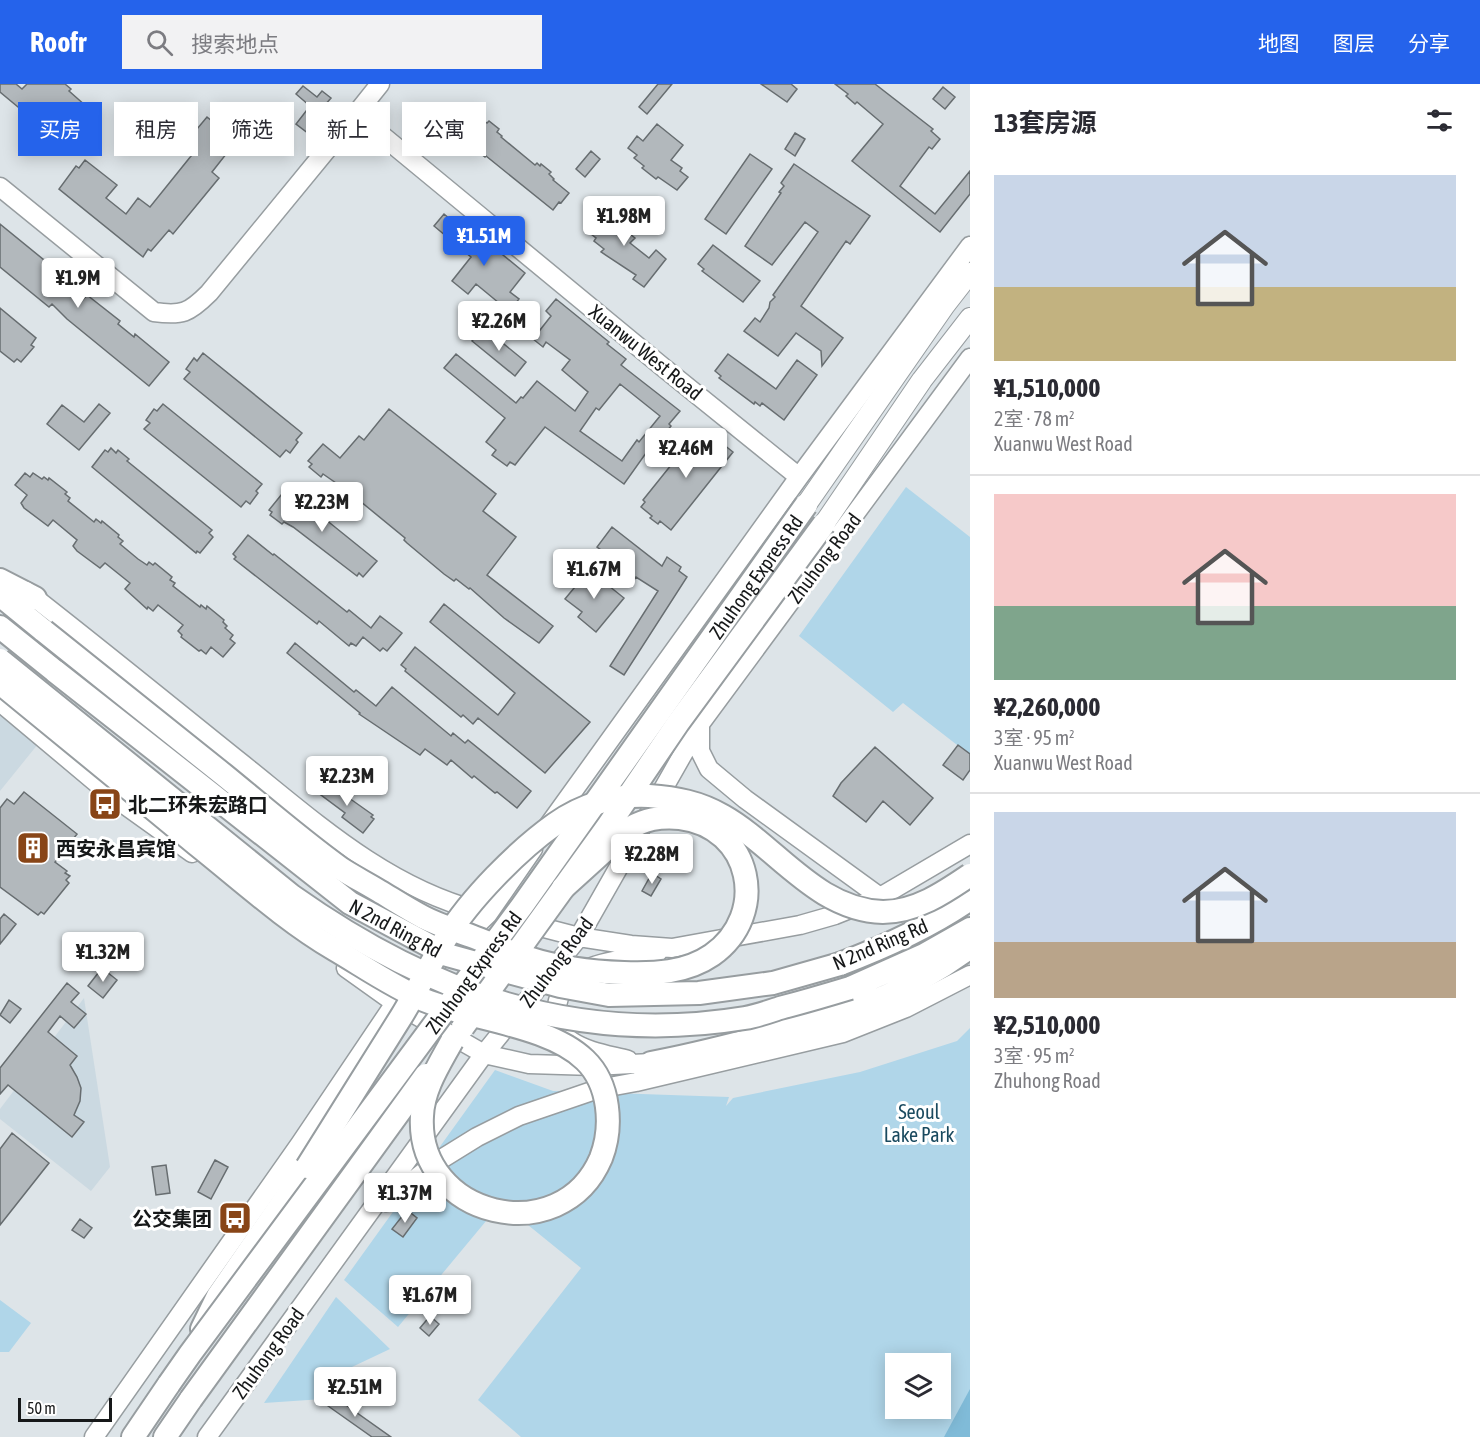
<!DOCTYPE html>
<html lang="zh">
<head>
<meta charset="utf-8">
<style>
	:root { --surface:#fff; --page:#f2f2f3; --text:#2b2b33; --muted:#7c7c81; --line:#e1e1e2; --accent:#2563eb }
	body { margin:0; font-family:"Asap Condensed","Noto Sans SC",sans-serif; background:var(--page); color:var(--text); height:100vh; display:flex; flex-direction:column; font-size:22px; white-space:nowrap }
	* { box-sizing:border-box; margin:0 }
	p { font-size:20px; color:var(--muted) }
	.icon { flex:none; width:33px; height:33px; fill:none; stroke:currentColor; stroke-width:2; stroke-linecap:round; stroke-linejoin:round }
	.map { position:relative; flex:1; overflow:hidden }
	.drawer { display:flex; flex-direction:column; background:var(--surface); width:510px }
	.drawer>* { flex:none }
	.banner { position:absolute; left:18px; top:18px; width:570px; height:54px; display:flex; gap:12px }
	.tools { position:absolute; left:885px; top:1269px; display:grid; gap:12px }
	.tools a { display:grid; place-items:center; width:66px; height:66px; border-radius:0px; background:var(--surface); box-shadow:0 3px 15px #0003; font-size:30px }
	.scale { position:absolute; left:18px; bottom:15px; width:94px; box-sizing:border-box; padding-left:6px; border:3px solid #161819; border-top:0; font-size:16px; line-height:21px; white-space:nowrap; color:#161819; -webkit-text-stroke:4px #fff; paint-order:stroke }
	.price { position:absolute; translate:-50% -51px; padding:0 14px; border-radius:6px; background:#fff; color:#222; font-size:20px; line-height:39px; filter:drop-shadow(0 2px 3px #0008) }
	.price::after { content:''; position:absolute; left:50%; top:36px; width:18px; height:14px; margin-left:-9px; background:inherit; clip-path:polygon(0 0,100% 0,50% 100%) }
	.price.selected { background:var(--accent); color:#fff }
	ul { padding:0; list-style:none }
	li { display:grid; align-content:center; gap:12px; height:318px; padding:0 24px }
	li+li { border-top:2px solid var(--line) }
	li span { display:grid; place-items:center; height:186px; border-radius:0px; color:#555 }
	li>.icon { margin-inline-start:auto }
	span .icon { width:108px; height:108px; fill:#fffc; stroke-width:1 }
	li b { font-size:26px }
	h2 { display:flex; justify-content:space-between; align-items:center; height:72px; padding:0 24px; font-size:26px }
	.pill { padding:0 21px; border-radius:0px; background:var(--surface); box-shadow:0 3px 15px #0003; font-size:21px; line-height:54px }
	.pill.selected { background:var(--accent); color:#fff }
	header { display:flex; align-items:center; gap:36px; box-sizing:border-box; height:84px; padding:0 30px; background:var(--accent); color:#fff }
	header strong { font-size:28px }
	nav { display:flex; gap:33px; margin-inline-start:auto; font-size:21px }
	.search { width:420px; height:54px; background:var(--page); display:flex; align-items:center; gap:15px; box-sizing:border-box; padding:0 21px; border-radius:0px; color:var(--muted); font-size:22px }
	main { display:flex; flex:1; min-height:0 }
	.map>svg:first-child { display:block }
	.built { fill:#cbd9e1 }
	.green { fill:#b0d6e9; fill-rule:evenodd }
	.water { fill:#80bbd8 }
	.building { fill:#b2b8bc; stroke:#676d70; stroke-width:1.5; fill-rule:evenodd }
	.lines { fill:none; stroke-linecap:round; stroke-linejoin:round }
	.secondary-casing { stroke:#979da0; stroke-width:21 }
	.primary-casing { stroke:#979da0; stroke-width:22 }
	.highway-casing { stroke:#979da0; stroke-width:26 }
	.secondary { stroke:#fff; stroke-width:18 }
	.primary { stroke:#fff; stroke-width:20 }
	.highway { stroke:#fff; stroke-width:22 }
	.highway-bridge-casing { stroke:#979da0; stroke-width:26; stroke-linecap:butt }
	.highway-bridge { stroke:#fff; stroke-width:22 }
	.labels { text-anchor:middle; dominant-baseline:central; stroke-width:6; stroke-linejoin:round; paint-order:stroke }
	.street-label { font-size:20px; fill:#161819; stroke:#fff }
	.poi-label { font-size:20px; font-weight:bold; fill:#161819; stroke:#fff; text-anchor:start }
	.park-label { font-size:20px; fill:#1a4a5f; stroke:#fff }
</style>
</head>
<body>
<header>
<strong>Roofr</strong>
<div class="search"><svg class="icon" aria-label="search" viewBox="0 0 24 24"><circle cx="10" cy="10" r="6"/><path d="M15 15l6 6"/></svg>搜索地点</div>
<nav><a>地图</a><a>图层</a><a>分享</a></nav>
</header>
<main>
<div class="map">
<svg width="970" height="1353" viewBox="0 0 970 1353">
	<rect width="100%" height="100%" fill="#dde4e8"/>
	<path class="built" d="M 0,630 L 38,660 L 0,707 Z
		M 84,914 L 110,1083 L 91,1107 L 0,1035 L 0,1025 Z"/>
	<path class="green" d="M 906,403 L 970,453 L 970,671 L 903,619 L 893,628 L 799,552 Z
		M 970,944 L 970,1353 L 521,1353 L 478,1316 L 581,1184 L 501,1119 L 398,1243 L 344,1196 L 495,986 L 553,1007 L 729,1013 L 726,1022 L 733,1014 L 860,988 L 957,957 ZM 896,1280 L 940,1280 L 940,1324 L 896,1324 Z
		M 336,1213 L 390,1265 L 335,1291 L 323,1315 L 264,1319 Z
		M 0,1216 L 31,1239 L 9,1268 L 0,1268 Z"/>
	<path class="water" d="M 970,1305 L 970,1353 L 944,1353 Z"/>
	<path class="building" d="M 0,0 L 16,0 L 22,5 L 27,0 L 65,0 L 71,5 L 69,7 L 86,22 L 76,35 L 78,37 L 69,48 L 67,47 L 61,54 L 56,49 L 54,52 L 45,45 L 42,48 L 37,44 L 35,47 L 23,38 L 26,35 L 21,31 L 24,28 L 0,8 Z
		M 658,0 L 672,0 L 647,30 L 639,23 Z
		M 761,0 L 791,0 L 797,5 L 787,18 Z
		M 835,0 L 875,0 L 933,45 L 931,47 L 940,55 L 932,65 L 929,63 L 900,102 L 935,130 L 970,87 L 970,110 L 940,148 L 852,77 L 883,40 L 857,18 L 855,20 L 846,12 L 848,10 Z
		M 303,2 L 317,13 L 322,7 L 331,14 L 325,21 L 334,28 L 313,53 L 296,40 L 310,22 L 296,10 Z
		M 943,3 L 955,13 L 945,25 L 933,15 Z
		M 465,24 L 483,38 L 484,37 L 487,39 L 489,37 L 499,45 L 497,48 L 502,52 L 501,53 L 535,81 L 537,79 L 540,82 L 541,80 L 551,88 L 549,90 L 554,95 L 553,96 L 569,109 L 561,119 L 559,118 L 553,126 L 486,72 L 485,73 L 476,66 L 478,65 L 452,44 L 459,36 L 457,34 Z
		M 207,33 L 228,50 L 218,62 L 227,69 L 212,88 L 219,94 L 173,150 L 169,146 L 151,167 L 148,165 L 143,173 L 59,105 L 76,82 L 79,84 L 85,76 L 117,101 L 106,114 L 126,130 L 138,114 L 150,123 L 191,72 L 173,57 L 188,38 L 197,45 Z
		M 657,40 L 683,61 L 671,76 L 682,84 L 680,87 L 688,93 L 677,106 L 658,93 L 656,95 L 642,84 L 644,82 L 634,74 L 637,71 L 628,64 L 637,52 L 643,57 Z
		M 795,49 L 805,55 L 795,72 L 785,65 Z
		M 591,67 L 600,75 L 585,93 L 576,85 Z
		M 750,70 L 772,85 L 726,150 L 705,135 Z
		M 794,80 L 870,132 L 850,160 L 846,157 L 801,222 L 843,254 L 822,282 L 821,267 L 796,249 L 778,272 L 744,247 L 755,234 L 760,238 L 769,224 L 770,218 L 775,213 L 773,211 L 818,148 L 805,138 L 772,181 L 745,162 L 781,109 L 779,108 L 784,102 L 781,99 Z
		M 607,123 L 623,135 L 619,141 L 635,154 L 630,159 L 649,174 L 656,166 L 666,175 L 644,203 L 633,195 L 636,191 L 601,168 L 604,165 L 594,157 L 596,154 L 587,147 Z
		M 444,130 L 477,158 L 481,153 L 525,189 L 510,208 L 519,215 L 505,233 L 494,224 L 499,219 L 476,200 L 468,210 L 452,197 L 471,173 L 434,142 Z
		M 0,140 L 71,198 L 66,205 L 81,218 L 87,211 L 120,237 L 118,240 L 134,253 L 135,250 L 169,278 L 149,302 L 67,235 L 52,220 L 49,223 L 0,183 Z
		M 713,161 L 760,197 L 743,218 L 702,187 L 704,185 L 698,180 Z
		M 556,215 L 609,258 L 607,260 L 626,275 L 621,281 L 680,327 L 669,340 L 671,342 L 659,357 L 656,355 L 624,400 L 545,343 L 515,381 L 510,378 L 507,382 L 492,371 L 496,366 L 486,358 L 505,334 L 444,284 L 456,270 L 516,319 L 521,313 L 523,314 L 537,297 L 575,327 L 588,308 L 562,286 L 570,276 L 546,258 L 543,263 L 533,255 L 551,232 L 546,227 ZM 620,300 L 660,332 L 639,358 L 637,356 L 622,377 L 580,347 L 596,324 L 599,326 Z
		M 0,224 L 36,254 L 31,261 L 34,263 L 21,278 L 17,275 L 14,278 L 0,267 Z
		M 483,243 L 526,278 L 515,292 L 472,257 Z
		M 203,269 L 302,349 L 296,356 L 298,358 L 290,369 L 286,366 L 280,373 L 184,295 L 190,288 L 186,285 L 194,274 L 197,277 Z
		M 728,270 L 776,305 L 797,276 L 817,291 L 784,336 L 762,319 L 760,322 L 755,318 L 754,320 L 719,294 L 721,292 L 715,287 Z
		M 99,320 L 110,329 L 79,366 L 47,340 L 62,321 L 84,338 Z
		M 163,320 L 262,400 L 256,407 L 258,409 L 250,420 L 246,417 L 241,423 L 144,345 L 150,339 L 146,336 L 154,325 L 157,327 Z
		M 389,325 L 496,410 L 483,427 L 516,453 L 487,491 L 553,542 L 539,559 L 504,534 L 470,504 L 469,505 L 456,495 L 454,497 L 444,490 L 407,459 L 404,456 L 405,454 L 349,408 L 323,390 L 321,393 L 309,383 L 312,380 L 308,377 L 323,360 L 340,374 L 359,352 L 364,356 Z
		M 704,345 L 733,368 L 671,446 L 660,437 L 658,440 L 650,434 L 652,432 L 641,423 L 645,418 L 643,416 L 696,350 L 699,352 Z
		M 111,364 L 116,369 L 118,366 L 129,375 L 127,377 L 212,446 L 209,449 L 213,453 L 200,469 L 197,467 L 196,469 L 92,383 L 105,366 L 108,368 Z
		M 25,389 L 30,393 L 33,389 L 42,395 L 44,393 L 48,396 L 49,394 L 67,408 L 65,410 L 70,414 L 68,417 L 94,438 L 96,435 L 101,439 L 102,437 L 119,451 L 118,453 L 123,457 L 120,460 L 138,475 L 147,481 L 149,478 L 153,481 L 155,479 L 172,493 L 170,496 L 175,499 L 173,502 L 200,523 L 201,521 L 206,525 L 207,522 L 224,536 L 223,538 L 227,542 L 225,544 L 233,551 L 230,555 L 235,559 L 223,573 L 211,563 L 206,570 L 201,566 L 199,567 L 181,553 L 182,551 L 178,547 L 183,541 L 158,521 L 153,527 L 148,523 L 147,525 L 125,505 L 130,499 L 105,479 L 100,484 L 77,467 L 73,462 L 77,456 L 53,436 L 48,442 L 24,424 L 21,419 L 27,411 L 15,401 Z
		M 286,405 L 316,427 L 317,425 L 327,433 L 325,435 L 377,477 L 363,493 L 359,489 L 357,492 L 293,443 L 284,438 L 282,440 L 270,431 L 272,428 L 269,426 Z
		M 612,443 L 662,482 L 667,473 L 681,483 L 679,487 L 687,493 L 624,591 L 610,582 L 658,507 L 636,493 L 634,496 L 599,469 L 601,466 L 597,463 Z
		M 248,451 L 273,471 L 274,470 L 347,528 L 349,526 L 371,544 L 380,532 L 402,549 L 387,567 L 383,564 L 380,567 L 363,553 L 356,562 L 351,559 L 349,562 L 319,537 L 317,540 L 234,475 L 236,473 L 233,470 Z
		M 589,486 L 624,514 L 596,548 L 578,533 L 582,528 L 565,515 Z
		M 444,520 L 590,638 L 545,689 L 478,634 L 473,640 L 463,631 L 461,633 L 405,587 L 406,585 L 401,581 L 415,563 L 498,631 L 515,609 L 430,538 Z
		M 295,559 L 354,608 L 356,606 L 376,622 L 392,603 L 451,652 L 453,649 L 465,659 L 468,656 L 531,707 L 517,724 L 497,708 L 495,709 L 474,692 L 472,694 L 451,676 L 447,681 L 425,665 L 420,671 L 359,630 L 360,629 L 287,569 Z
		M 958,661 L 970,670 L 970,686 L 963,696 L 943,681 Z
		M 875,663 L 933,714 L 910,741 L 883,717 L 866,738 L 833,712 L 841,699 Z
		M 325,697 L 373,731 L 371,733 L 374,735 L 363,749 L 342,733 L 345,729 L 317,708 Z
		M 24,708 L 77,750 L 55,778 L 67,787 L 65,789 L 70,792 L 66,796 L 69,799 L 44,830 L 41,828 L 38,831 L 0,803 L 0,724 L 7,715 L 14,720 Z
		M 652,789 L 661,795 L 651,812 L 642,807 Z
		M 4,830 L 16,840 L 0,860 L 0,835 Z
		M 102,884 L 117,896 L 103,914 L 88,902 Z
		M 67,899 L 79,909 L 71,918 L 86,930 L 74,944 L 60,932 L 48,948 L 77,972 L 70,981 L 77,993 L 81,1004 L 80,1017 L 74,1031 L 84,1038 L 72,1053 L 8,1001 L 0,1010 L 0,984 Z
		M 9,916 L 21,925 L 10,939 L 0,931 Z
		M 12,1049 L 49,1079 L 0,1141 L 0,1065 Z
		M 215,1076 L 228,1083 L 211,1115 L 198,1108 Z
		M 166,1081 L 170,1109 L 156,1111 L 152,1083 Z
		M 407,1126 L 417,1134 L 403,1153 L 392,1145 Z
		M 80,1135 L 92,1144 L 84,1154 L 72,1146 Z
		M 430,1232 L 439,1240 L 429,1252 L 420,1244 Z
		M 336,1314 L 391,1353 L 372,1353 L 321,1317 Z"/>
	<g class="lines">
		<g class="secondary-casing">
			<path id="secondary" d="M 380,0 L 356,30 L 664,284 L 799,393
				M 0,103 L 154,228 C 182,232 189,229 209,209 L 356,30
				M 26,507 C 98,563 169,621 240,678 C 314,737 384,802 478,827
				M 0,618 L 111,711 L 192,769
				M 700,642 L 700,667 L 709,685 L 745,715 L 880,813
				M 548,742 L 799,393 L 970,162
				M 525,839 L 579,853 L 631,861 L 672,864 L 800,841 L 835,831 L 880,813 L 970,760
				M 438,878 L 488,830 L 533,765
				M 346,884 L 395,919 L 484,970 L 529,980 L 594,982 L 651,979
				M 628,976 C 609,971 587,968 571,957 C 546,940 556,904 577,890 C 598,876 635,875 658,868
				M 386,1118 L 435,1079 L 477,1053 L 519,1032 L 598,1005 L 636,998 L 843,949 L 906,924 L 970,891
				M 94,1353 L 300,1060 L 395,919 L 415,899
				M 207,1353 L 484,970 L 579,853 L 700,640 L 970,274"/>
		</g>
		<g class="primary-casing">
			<path id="primary" d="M 806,421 L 945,221 L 970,189
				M 824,440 L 922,296 L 970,234"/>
		</g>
		<g class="highway-casing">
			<path id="highway" d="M 0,496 L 35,514
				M 0,511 L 44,547
				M 0,543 L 56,588
				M 840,880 C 885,863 930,843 970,815
				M 850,904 L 924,871 L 970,845
				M 651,979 C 690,972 728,962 767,952 C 842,931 907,911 970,863
				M 202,1245 L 218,1212 L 307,1083
				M 133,1353 L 169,1300
				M 165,1353 L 191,1315"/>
		</g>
		<use href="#secondary" class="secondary"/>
		<use href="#primary" class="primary"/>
		<use href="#highway" class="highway"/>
		<g class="highway-bridge-casing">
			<g id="highway-bridge">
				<path d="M 44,547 C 104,595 164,643 224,691 C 262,722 300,755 340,784 C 352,792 366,799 379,807 C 394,816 408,825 423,833 C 438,841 455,846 471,852 C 490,859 509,868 528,874 C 559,884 592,888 624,889 C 654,890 686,889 712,871 C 770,830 752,743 680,734 C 660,732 644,735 627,746 L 563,804"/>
				<path d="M 0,576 L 292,812 C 429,909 575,962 745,934 C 757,932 768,928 780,924 C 803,918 827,911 850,904"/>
				<path id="s1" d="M 56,588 L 350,819 L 447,871 L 560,902 L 609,911 L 699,909 L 773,899 L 840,880"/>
				<path d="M 0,599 C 65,652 131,706 196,760 C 240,795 286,837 334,865 C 363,882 393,903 424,916 C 472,936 549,941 585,976 C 610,1000 613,1043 601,1074 C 561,1168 416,1133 422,1032 C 423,1005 439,981 452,957"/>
				<path d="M 463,943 L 608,742 L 678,639 L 824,440"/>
				<path d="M 307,1083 C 338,1033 370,983 401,933 C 417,907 430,880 446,854 C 470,815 517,767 555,740 C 582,721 616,710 649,712 C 676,714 699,718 723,732 C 776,762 816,826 883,828 C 916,828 945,808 970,791"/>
				<path id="s2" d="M 169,1300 L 190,1270 L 522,822 L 806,421"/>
				<path d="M 191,1315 L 426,991"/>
			</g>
		</g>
		<use href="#highway-bridge" class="highway-bridge"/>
	</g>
	<defs>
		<g id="bus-square" transform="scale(1.725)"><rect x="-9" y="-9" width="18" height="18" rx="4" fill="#884517" stroke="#fff"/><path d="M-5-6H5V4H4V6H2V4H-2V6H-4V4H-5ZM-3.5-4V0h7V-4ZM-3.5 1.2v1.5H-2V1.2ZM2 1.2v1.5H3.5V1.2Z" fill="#fff"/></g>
		<g id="building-square" transform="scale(1.725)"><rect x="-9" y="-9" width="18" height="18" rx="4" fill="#884517" stroke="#fff"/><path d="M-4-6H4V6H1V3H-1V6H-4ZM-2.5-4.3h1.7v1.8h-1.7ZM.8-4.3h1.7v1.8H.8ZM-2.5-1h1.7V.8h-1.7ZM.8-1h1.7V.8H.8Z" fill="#fff"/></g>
	</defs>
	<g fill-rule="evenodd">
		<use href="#bus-square" x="105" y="720"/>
		<use href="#building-square" x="33" y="764"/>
		<use href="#bus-square" x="235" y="1134"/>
	</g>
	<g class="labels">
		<g class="street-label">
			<text transform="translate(646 268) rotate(39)">Xuanwu West Road</text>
			<text transform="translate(824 474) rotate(-53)">Zhuhong Road</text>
			<text stroke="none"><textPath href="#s2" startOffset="998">Zhuhong Express Rd</textPath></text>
			<text stroke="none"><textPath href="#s1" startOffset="426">N 2nd Ring Rd</textPath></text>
			<text transform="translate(880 860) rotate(-23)">N 2nd Ring Rd</text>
			<text transform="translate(556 878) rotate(-53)">Zhuhong Road</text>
			<text stroke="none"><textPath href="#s2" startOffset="512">Zhuhong Express Rd</textPath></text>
			<text transform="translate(268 1269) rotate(-54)">Zhuhong Road</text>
		</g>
		<g class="poi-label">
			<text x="128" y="720">北二环朱宏路口</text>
			<text x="56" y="764">西安永昌宾馆</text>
			<text x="212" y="1134" text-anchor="end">公交集团</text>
		</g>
		<g class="park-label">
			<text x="919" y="1027">Seoul<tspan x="919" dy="23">Lake Park</tspan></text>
		</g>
	</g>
</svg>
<div class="tools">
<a><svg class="icon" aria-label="layers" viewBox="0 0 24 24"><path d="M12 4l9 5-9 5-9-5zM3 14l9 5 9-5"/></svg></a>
</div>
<div class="scale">50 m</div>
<b class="price" style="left:624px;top:163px">¥1.98M</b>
<b class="price selected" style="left:484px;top:183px">¥1.51M</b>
<b class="price" style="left:78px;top:225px">¥1.9M</b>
<b class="price" style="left:499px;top:268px">¥2.26M</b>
<b class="price" style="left:686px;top:395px">¥2.46M</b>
<b class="price" style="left:322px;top:449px">¥2.23M</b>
<b class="price" style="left:594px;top:516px">¥1.67M</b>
<b class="price" style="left:347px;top:723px">¥2.23M</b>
<b class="price" style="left:652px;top:801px">¥2.28M</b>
<b class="price" style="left:103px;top:899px">¥1.32M</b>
<b class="price" style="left:405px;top:1140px">¥1.37M</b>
<b class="price" style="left:430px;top:1242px">¥1.67M</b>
<b class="price" style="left:355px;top:1334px">¥2.51M</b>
<div class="banner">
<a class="pill selected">买房</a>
<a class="pill">租房</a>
<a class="pill">筛选</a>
<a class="pill">新上</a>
<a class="pill">公寓</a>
</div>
</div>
<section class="drawer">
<h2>13套房源<svg class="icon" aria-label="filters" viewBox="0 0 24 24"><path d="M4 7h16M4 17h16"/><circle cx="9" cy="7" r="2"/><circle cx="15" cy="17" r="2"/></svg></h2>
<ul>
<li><span style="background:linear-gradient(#c9d6e8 60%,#c2b280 0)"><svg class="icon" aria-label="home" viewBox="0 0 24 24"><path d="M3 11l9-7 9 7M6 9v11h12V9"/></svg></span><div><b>¥1,510,000</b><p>2室 · 78 m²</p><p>Xuanwu West Road</p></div></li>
<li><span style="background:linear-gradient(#f6c9c9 60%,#7fa58c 0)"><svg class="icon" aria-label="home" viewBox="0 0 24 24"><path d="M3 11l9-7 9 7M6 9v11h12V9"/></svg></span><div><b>¥2,260,000</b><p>3室 · 95 m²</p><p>Xuanwu West Road</p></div></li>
<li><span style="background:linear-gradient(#c9d6e8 70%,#b9a48a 0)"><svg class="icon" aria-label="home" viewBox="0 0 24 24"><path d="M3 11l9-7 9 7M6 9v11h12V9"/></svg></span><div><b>¥2,510,000</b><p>3室 · 95 m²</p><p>Zhuhong Road</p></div></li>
</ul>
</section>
</main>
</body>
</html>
